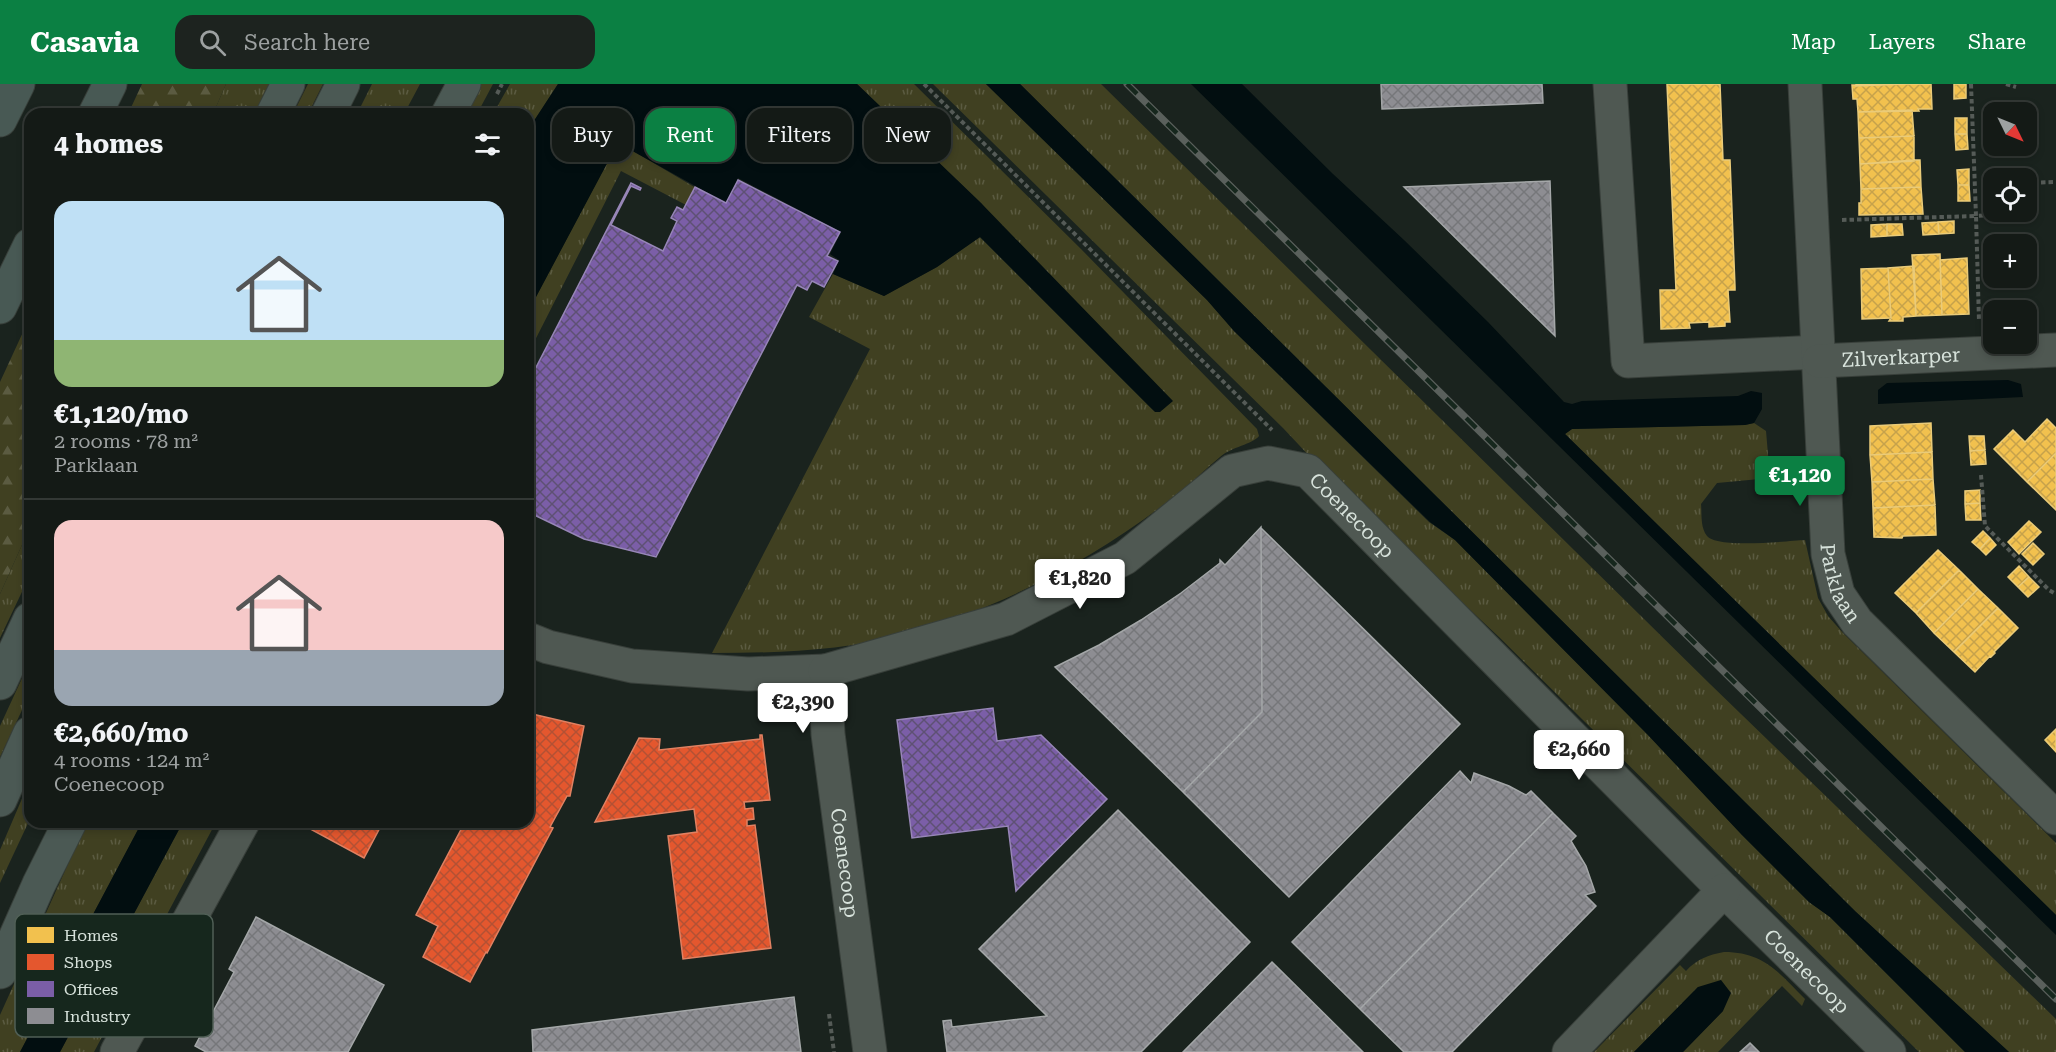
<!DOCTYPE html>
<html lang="en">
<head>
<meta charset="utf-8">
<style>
	:root { --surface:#141a16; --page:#1d231f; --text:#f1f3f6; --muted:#9da1a1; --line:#333835; --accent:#0b8043 }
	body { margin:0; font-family:"Roboto Serif",serif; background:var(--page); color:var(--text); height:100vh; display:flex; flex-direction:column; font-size:22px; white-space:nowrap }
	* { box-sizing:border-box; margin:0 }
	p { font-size:20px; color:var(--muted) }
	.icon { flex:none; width:33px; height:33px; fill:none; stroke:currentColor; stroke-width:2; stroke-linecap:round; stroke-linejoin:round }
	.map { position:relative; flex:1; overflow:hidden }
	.sheet { position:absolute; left:24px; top:24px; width:510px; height:720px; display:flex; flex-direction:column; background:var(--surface); border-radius:18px; box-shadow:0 3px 9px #0003,0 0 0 2px var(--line) }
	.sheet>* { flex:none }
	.hud { position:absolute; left:552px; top:24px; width:570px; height:54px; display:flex; gap:12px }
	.needle { width:39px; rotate:133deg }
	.buttons { position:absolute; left:1983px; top:18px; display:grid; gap:12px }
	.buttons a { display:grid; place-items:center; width:54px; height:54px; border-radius:12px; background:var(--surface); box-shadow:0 3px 9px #0003,0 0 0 2px var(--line); font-size:30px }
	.price { position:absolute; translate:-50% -51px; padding:0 14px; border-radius:6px; background:#fff; color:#222; font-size:20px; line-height:39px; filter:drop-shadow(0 2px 3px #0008) }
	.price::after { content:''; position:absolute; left:50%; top:36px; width:18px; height:14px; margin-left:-9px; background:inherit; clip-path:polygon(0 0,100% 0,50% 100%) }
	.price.selected { background:var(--accent); color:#fff }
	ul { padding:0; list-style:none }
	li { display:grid; align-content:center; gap:12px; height:318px; padding:0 30px }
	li+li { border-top:2px solid var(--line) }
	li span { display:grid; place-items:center; height:186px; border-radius:18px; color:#555 }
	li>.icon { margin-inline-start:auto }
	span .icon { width:108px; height:108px; fill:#fffc; stroke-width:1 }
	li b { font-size:26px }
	h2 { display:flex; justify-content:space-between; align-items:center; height:72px; padding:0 30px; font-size:26px }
	.chip { padding:0 21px; border-radius:18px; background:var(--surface); box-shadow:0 3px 9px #0003,0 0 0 2px var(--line); font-size:21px; line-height:54px }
	.chip.selected { background:var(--accent); color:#fff }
	header { display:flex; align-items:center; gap:36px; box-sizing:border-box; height:84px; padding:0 30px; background:var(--accent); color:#fff }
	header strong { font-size:28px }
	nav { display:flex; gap:33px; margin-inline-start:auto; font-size:21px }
	.search { width:420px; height:54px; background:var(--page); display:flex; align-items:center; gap:15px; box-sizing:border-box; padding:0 21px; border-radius:18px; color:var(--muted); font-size:22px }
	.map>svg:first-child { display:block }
	.grass { fill:url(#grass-tufts) }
	.forest { fill:url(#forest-firs) }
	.water { fill:#020e10 }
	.homes { fill:url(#homes-cross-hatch); stroke:#eacb79; stroke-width:1.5 }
	.shops { fill:url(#shops-cross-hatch); stroke:#e08162; stroke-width:1.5 }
	.offices { fill:url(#offices-cross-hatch); stroke:#9786b7; stroke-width:1.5 }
	.industry { fill:url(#industry-cross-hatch); stroke:#a4a7a8; stroke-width:1.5 }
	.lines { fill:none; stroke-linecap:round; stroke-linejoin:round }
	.minor-casing { stroke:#383f3a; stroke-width:35 }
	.major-casing { stroke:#383f3a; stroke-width:35 }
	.highway-casing { stroke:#383f3a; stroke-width:35 }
	.path { stroke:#555b57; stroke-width:4; stroke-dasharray:4.5 3; stroke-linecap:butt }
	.minor { stroke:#4f5852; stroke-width:33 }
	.major { stroke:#4b5954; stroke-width:33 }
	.highway { stroke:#485954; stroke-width:33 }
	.rail-casing { stroke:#5a605c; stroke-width:7 }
	.rail { stroke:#16271d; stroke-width:4.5; stroke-dasharray:14; stroke-linecap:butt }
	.labels { text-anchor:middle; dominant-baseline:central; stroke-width:6; stroke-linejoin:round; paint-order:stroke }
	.street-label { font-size:20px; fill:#d8e3dc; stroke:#16271d }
	.key { fill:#16271d; stroke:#505f56; stroke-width:1.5 }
	.key-label { font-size:16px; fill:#d8e3dc }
</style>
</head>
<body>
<header>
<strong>Casavia</strong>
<div class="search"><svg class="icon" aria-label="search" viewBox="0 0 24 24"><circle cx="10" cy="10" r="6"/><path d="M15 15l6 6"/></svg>Search here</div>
<nav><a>Map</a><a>Layers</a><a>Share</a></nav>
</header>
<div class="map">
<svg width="2056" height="968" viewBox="0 0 2056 968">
	<defs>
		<pattern id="grass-tufts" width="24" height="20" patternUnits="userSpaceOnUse" patternTransform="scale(1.5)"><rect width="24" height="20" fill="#404021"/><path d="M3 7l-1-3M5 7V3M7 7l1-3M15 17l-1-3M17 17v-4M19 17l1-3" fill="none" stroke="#5b5b41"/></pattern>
		<pattern id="forest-firs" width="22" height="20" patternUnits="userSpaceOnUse" patternTransform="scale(1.5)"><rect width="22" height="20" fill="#404021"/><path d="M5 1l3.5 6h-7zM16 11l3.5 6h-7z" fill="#5b5b41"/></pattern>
		<pattern id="homes-cross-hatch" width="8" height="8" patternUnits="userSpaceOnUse" patternTransform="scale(1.5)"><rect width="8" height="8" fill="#f2c14e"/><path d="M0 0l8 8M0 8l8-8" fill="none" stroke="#c6a24b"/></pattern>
		<pattern id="shops-cross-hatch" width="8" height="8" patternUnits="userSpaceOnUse" patternTransform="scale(1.5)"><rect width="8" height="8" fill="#e4572e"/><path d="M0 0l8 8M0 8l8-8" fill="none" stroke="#b35134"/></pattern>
		<pattern id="offices-cross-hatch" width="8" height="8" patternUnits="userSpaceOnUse" patternTransform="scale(1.5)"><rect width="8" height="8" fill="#7b5ea7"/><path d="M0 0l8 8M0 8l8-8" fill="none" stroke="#5e5174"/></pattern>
		<pattern id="industry-cross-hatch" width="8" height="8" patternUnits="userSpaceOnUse" patternTransform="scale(1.5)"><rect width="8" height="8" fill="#8d8d92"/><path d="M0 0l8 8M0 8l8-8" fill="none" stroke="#76777a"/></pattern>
	</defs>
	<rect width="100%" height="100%" fill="#1a231e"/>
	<path class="grass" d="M 226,0 L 269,0 L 254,30 L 213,30 Z
		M 308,0 L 323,0 L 308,30 L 293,30 Z
		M 372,0 L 420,0 L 404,30 L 357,30 Z
		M 480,0 L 493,0 L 477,30 L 463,30 Z
		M 510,0 L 558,0 L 528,46 L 528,30 L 493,30 Z
		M 857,0 L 914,0 L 1081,165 L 1257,345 L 1259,352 C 1253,360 1231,363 1220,373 C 1205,385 1191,400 1175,412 C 1096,474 1004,523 906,550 C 843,567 776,569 712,569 L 870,265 L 809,233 L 833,190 L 884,212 L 937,183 L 980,153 L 1155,328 L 981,119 Z
		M 933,0 L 986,0 L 1207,216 L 1234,247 L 1429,438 L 1455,456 L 1648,651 L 1742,751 L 1809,818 L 1830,833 L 1965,968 L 1919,968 L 1499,553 L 1330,394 L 1283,344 Z
		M 1020,0 L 1101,0 L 1710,600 L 2056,935 L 2056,968 L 2009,968 L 1856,828 Z
		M 618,58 L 696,104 L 686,121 L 621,87 L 528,270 L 528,228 Z
		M 1754,339 L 1766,347 L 1770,394 L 1717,399 L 1701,420 C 1702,430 1700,443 1707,452 C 1718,465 1787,457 1805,456 L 1818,514 L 1828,532 L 1843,549 L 2056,759 L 2056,831 L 1565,350 L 1572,345 L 1745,341 Z
		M 30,443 L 30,491 L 0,554 L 0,510 Z
		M 30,577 L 30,609 L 0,673 L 0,642 Z
		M 30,696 L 30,735 L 0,799 L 0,766 Z
		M 87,738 L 142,738 L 20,968 L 0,968 L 0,931 Z
		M 183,738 L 216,738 L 94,968 L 60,968 Z
		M 1724,868 C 1764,868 1779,889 1805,915 L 1802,922 L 1782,902 L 1718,968 L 1683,968 L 1723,927 L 1698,903 L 1634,968 L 1594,968 L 1680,881 L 1686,887 C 1697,875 1708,871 1724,868 Z"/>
	<path class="forest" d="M 142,0 L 226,0 L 213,30 L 128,30 Z
		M 30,233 L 30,443 L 0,510 L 0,298 Z"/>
	<path class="water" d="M 558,0 L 857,0 L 981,119 L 1173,317 L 1160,328 L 1155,328 L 980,153 L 937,183 L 884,212 L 833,190 L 839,176 L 830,170 L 841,148 L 738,94 L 726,119 L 618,59 L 528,228 L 528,46 Z
		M 986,0 L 1020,0 L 1856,828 L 2009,968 L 1965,968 L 1830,833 L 1809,818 L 1742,751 L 1648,651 L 1455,456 L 1430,438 L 1234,247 L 1207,216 Z
		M 1191,0 L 1242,0 L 1333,90 L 1404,156 L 1488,238 L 1564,318 L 1572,320 L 1582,317 L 1738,312 L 1751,307 L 1762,309 L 1762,325 L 1754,339 L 1745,341 L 1572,345 L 1565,350 L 2056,831 L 2056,851 Z
		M 2008,296 L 2021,300 L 2023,313 L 1878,320 L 1878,306 L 1887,299 Z
		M 142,738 L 183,738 L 60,968 L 20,968 Z
		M 1721,896 L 1731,909 L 1723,927 L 1683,968 L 1634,968 L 1698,903 Z"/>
	<path class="homes" d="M 1667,0 L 1720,0 L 1723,76 L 1730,76 L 1735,203 L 1735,206 L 1728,206 L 1730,238 L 1725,238 L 1725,242 L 1709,243 L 1709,238 L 1689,239 L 1690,244 L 1661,245 L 1660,206 L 1676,206 Z
		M 1856,0 L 1906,0 L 1856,2 Z
		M 1906,0 L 1931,0 L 1932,25 L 1918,25 L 1919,27 L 1858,28 L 1857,15 L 1853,15 L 1852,1 Z
		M 1954,0 L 1966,0 L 1966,14 L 1954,15 Z
		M 1912,26 L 1914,52 L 1859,54 L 1858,28 Z
		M 1955,34 L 1967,34 L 1967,50 L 1955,50 Z
		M 1955,50 L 1967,50 L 1968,65 L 1956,66 Z
		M 1914,52 L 1914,77 L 1860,80 L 1859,54 Z
		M 1915,76 L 1920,76 L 1921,103 L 1861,105 L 1860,80 Z
		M 1969,85 L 1969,101 L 1958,101 L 1957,86 Z
		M 1958,101 L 1969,101 L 1970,117 L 1958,117 Z
		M 1921,103 L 1923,130 L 1859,131 L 1859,119 L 1861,119 L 1861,105 Z
		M 1954,137 L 1954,149 L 1939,150 L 1938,138 Z
		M 1938,138 L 1939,150 L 1923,151 L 1922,139 Z
		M 1887,140 L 1902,140 L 1903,151 L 1887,152 Z
		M 1887,140 L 1887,152 L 1871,153 L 1871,141 Z
		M 1940,170 L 1942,231 L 1916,232 L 1912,171 Z
		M 1967,174 L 1969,230 L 1942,231 L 1940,176 Z
		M 1914,182 L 1916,232 L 1903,233 L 1903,237 L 1889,237 L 1891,234 L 1888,184 Z
		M 1888,184 L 1891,234 L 1862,235 L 1861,185 Z
		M 2047,335 L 2056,344 L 2056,369 L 2027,398 L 1994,365 L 2013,346 L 2025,358 Z
		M 1931,339 L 1932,368 L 1870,371 L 1870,342 Z
		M 1969,352 L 1984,352 L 1985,366 L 1970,367 Z
		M 1985,366 L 1986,380 L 1971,381 L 1970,367 Z
		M 1932,368 L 1933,395 L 1872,398 L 1870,371 Z
		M 2056,369 L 2056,426 L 2027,398 Z
		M 1933,395 L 1935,421 L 1873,424 L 1872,398 Z
		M 1980,406 L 1980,419 L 1965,420 L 1965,407 Z
		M 1980,419 L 1981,436 L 1966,436 L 1965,420 Z
		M 1935,421 L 1936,451 L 1903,452 L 1902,454 L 1874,453 L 1873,424 Z
		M 2029,437 L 2041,448 L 2019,470 L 2008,458 Z
		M 1983,447 L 1990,454 L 1980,465 L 1972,458 Z
		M 1990,454 L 1996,461 L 1986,471 L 1980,465 Z
		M 2033,459 L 2044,470 L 2033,481 L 2022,470 Z
		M 1938,466 L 1959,486 L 1916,529 L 1895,509 Z
		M 2019,482 L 2029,493 L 2018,503 L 2008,493 Z
		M 1959,486 L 1978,505 L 1934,549 L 1916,529 Z
		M 2029,493 L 2039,503 L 2028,513 L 2018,503 Z
		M 1978,505 L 1998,524 L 1954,568 L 1934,549 Z
		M 1998,524 L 2018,544 L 1994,568 L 1995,569 L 1991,573 L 1990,572 L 1975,588 L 1954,568 Z
		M 2056,645 L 2056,668 L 2045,656 Z"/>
	<path class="shops" d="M 528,629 L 584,642 L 570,712 L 567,712 L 550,743 L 553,744 L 487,869 L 486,868 L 470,898 L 423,873 L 438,842 L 416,831 L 465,738 L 528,738 Z
		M 760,651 L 762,651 L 770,716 L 744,718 L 745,725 L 753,724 L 754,735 L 747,736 L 747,742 L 755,741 L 771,864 L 683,875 L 668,752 L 697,748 L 694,725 L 595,738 L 639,654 L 660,655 L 659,666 L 760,655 Z
		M 302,738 L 383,738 L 364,774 L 301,740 Z"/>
	<path class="offices" d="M 738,96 L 840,148 L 827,172 L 838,177 L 824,203 L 812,197 L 807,206 L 797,201 L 656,473 L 584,455 L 528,428 L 528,299 L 631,99 L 641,104 L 640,106 L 631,102 L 611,141 L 663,167 L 677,137 L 671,134 L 677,123 L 683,126 L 695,103 L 726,119 Z
		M 993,624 L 997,657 L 1041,651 L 1107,715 L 1016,807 L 1008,742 L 912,754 L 897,636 Z"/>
	<path class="industry" d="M 1381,0 L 1542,0 L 1543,19 L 1382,25 Z
		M 1550,97 L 1555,252 L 1404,103 Z
		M 1261,443 L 1262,628 L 1183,708 L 1055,583 L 1099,561 L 1141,536 L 1181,509 L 1220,479 L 1220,476 L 1225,481 Z
		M 1261,444 L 1460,640 L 1289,813 L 1183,708 L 1262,628 Z
		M 1460,687 L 1471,699 L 1474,689 L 1509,702 L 1526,711 L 1531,707 L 1553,729 L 1360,925 L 1292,858 Z
		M 1118,726 L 1250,858 L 1141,968 L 947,968 L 943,937 L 951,936 L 952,943 L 1047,932 L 979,865 Z
		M 1553,729 L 1576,752 L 1571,757 L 1586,782 L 1595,808 L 1585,811 L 1596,822 L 1452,968 L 1404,968 L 1360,925 Z
		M 256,833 L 384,901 L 348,968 L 206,968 L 195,962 L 234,888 L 229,885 Z
		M 1272,878 L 1363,968 L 1183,968 Z
		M 794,913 L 801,968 L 533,968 L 532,946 Z
		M 1750,959 L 1759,968 L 1740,968 Z"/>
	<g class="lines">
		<g class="minor-casing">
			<g id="minor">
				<path d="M 1610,0 L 1628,277 L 1818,268"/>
				<path id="s1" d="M 1805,0 L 1828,470 L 1838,510 L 1857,538 L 2056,734"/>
				<path id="s2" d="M 1819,277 L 2056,266"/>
				<path id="s3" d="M 528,555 L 548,563 L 632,582 L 748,590 L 825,587 L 828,650 L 870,968"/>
				<path id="s4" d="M 825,587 L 1006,535 L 1125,474 L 1232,387 L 1268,379 L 1308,387 L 1724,806 L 1889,968"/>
				<path d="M 117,968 L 243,738"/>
				<path d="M 1569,968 L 1724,806"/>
			</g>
		</g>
		<g class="major-casing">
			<path id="major" d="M 273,30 L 288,0
				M 328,30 L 343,0
				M 448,30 L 464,0
				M 0,599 L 30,535
				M 0,716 L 30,649
				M 0,888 L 39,800 L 70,738"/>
		</g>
		<g class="highway-casing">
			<path id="highway" d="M 95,30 L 110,0
				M 0,36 L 18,0
				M 0,223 L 30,161"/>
		</g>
		<path class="path" d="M 924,0 L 1272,346
			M 1971,0 L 1976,132 L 2020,129
			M 2006,0 L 2016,3
			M 497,10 L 502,0
			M 2026,99 L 2056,98
			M 1842,136 L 1976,132 L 1979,237
			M 1981,391 L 1985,442 L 2049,506 L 2056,510
			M 829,930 L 834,968"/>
		<use href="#minor" class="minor"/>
		<use href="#major" class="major"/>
		<use href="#highway" class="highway"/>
		<g class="rail-casing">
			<path id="rail" d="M 1127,0 L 2056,915"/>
		</g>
		<use href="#rail" class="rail"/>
	</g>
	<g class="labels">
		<g class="street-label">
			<text stroke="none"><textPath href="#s2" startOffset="82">Zilverkarper</textPath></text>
			<text stroke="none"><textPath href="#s4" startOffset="600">Coenecoop</textPath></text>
			<text stroke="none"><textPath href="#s1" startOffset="502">Parklaan</textPath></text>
			<text stroke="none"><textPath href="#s3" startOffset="494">Coenecoop</textPath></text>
			<text stroke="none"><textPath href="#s4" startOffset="1244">Coenecoop</textPath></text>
		</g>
	</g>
	<rect x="15" y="830" width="198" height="123" rx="9" class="key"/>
	<rect x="27" y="843" width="27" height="16" fill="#f2c14e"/>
	<rect x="27" y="870" width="27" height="16" fill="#e4572e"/>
	<rect x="27" y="897" width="27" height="16" fill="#7b5ea7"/>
	<rect x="27" y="924" width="27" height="16" fill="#8d8d92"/>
	<g class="key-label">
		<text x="64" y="857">Homes</text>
		<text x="64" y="884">Shops</text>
		<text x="64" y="911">Offices</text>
		<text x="64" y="938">Industry</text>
	</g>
</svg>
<div class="buttons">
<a><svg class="needle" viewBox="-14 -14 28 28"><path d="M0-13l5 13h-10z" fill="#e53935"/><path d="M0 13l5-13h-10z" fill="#9da1a1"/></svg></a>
<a><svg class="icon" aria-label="locate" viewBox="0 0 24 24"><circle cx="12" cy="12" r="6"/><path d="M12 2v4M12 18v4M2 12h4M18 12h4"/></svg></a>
<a>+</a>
<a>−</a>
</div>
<b class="price selected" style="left:1800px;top:423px">€1,120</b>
<b class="price" style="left:1080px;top:526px">€1,820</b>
<b class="price" style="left:803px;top:650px">€2,390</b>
<b class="price" style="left:1579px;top:697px">€2,660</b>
<div class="hud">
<a class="chip">Buy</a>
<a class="chip selected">Rent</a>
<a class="chip">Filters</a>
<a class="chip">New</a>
</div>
<section class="sheet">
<h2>4 homes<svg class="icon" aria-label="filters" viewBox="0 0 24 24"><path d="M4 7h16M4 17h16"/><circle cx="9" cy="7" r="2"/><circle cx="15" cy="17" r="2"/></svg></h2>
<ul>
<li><span style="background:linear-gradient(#bfe0f5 75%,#8fb573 0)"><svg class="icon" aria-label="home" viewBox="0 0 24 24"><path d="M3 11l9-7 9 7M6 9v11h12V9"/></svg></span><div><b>€1,120/mo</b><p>2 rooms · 78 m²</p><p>Parklaan</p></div></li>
<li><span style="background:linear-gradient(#f6c9c9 70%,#9aa5b1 0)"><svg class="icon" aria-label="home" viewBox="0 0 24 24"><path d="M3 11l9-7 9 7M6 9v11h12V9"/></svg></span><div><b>€2,660/mo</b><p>4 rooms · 124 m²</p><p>Coenecoop</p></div></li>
</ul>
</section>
</div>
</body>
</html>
